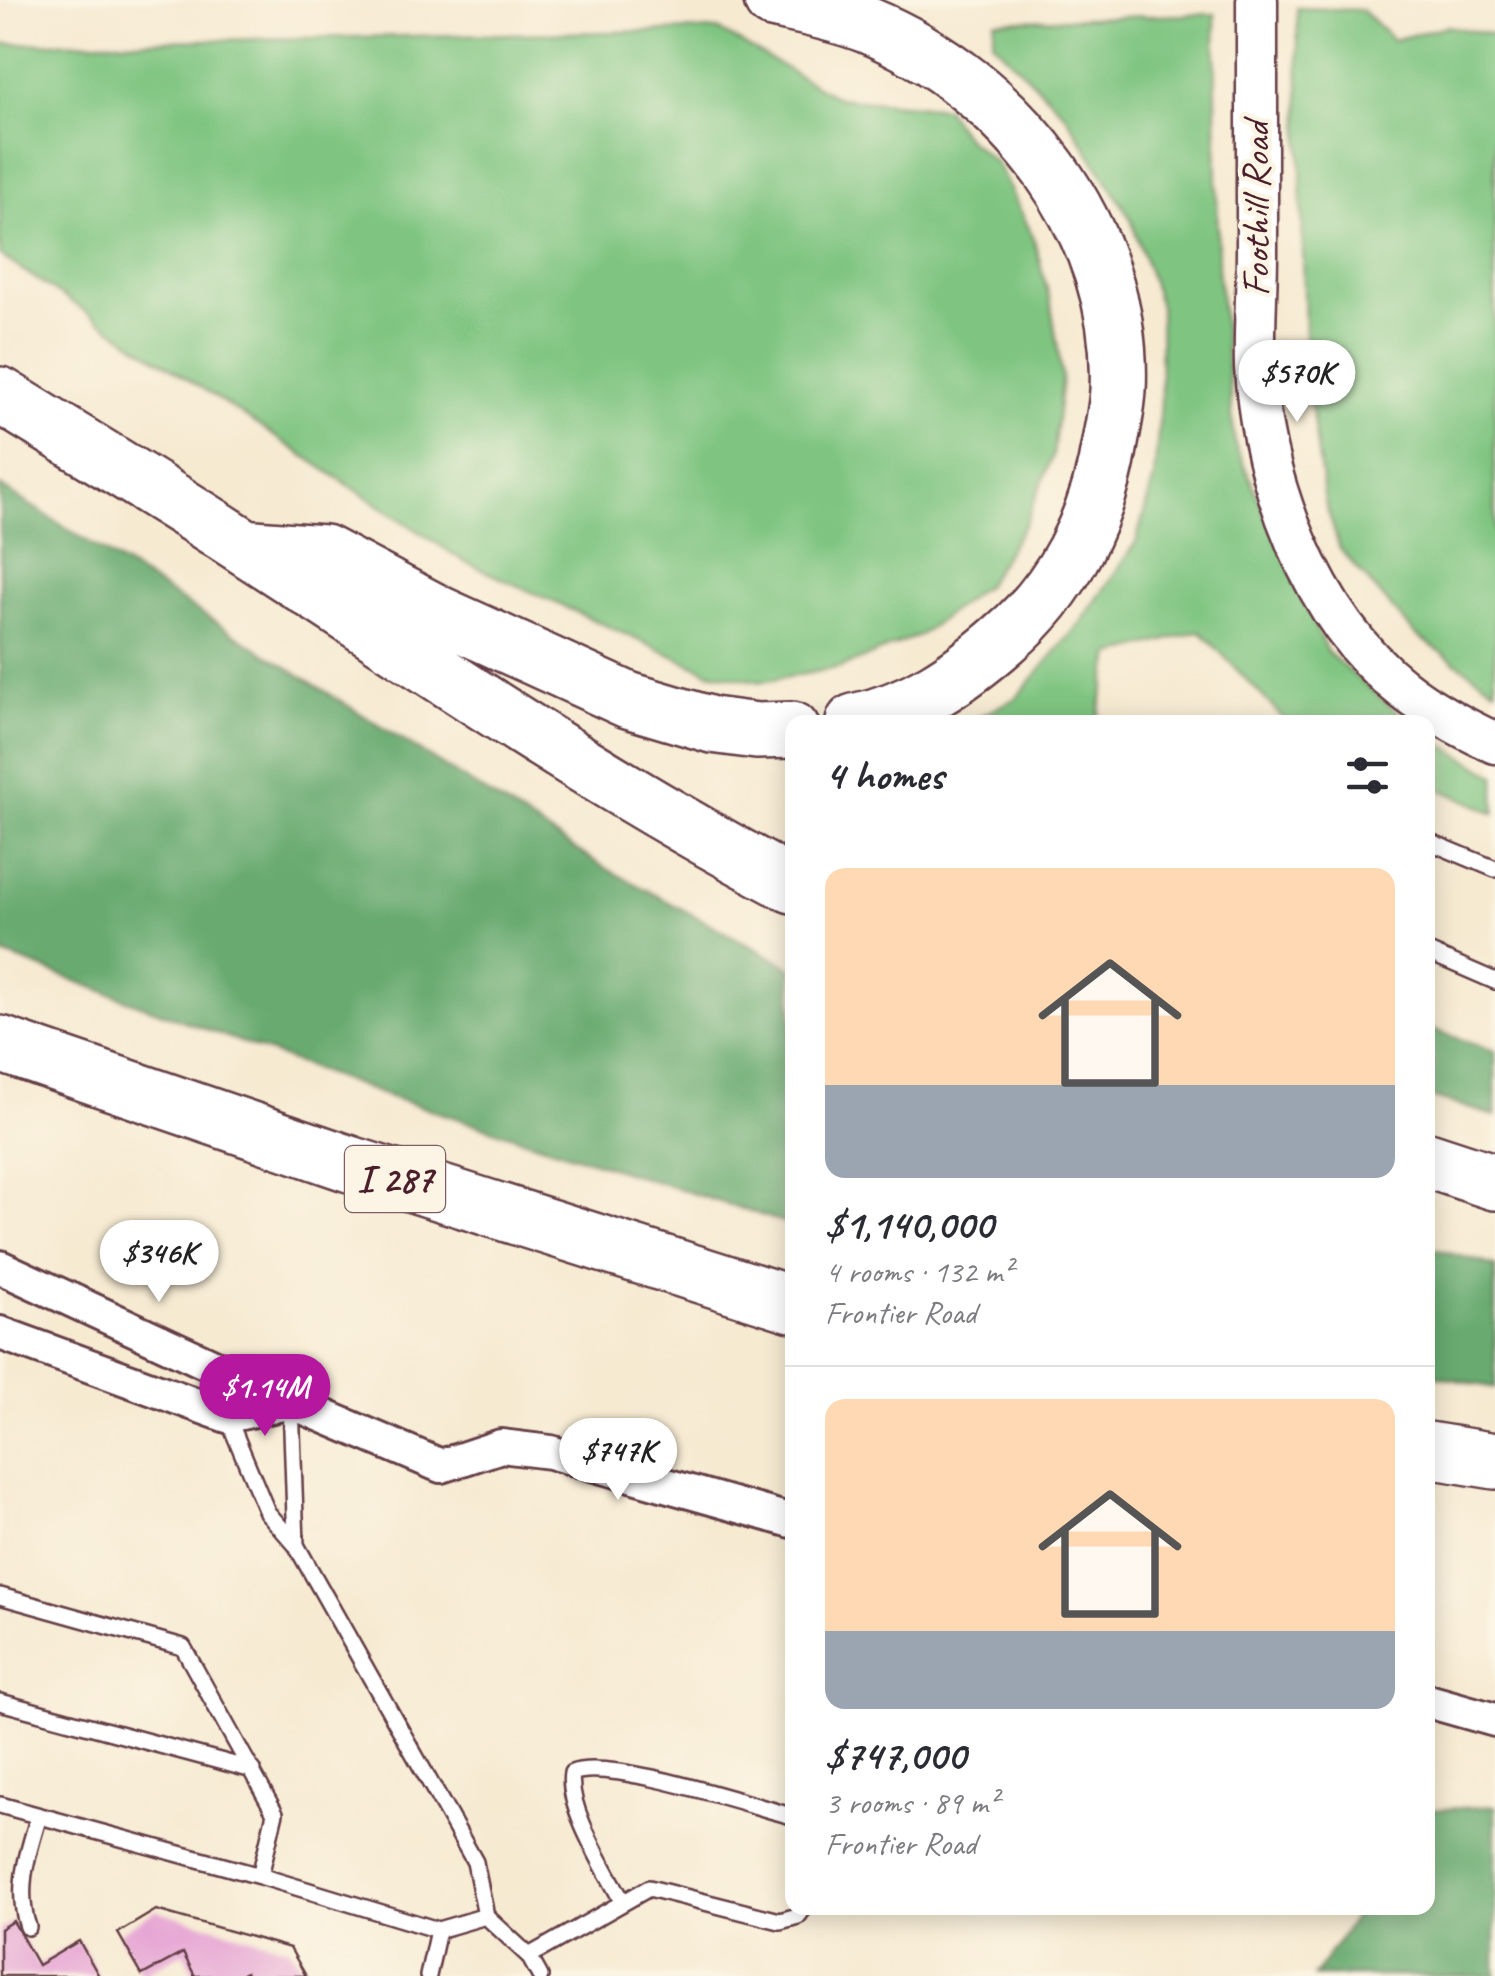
<!DOCTYPE html>
<html lang="en">
<head>
<meta charset="utf-8">
<style>
	:root { --surface:#fff; --page:#f7f7f7; --text:#2b2b33; --muted:#7c7c81; --line:#e1e1e2; --accent:#b5179e }
	body { margin:0; font-family:Caveat,sans-serif; background:var(--page); color:var(--text); height:100vh; display:flex; flex-direction:column; font-size:38px; white-space:nowrap }
	* { box-sizing:border-box; margin:0 }
	p { font-size:32px; color:var(--muted) }
	.icon { flex:none; width:55px; height:55px; fill:none; stroke:currentColor; stroke-width:2; stroke-linecap:round; stroke-linejoin:round }
	.map { position:relative; flex:1; overflow:hidden }
	.side { position:absolute; left:785px; top:715px; width:650px; height:1200px; display:flex; flex-direction:column; background:var(--surface); border-radius:20px; box-shadow:0 5px 25px #0003 }
	.side>* { flex:none }
	.price { position:absolute; translate:-50% -85px; padding:0 22px; border-radius:35px; background:#fff; color:#222; font-size:32px; line-height:65px; filter:drop-shadow(0 2px 5px #0008) }
	.price::after { content:''; position:absolute; left:50%; top:60px; width:30px; height:22px; margin-left:-15px; background:inherit; clip-path:polygon(0 0,100% 0,50% 100%) }
	.price.active { background:var(--accent); color:#fff }
	ul { padding:0; list-style:none }
	li { display:grid; align-content:center; gap:20px; height:530px; padding:0 40px }
	li+li { border-top:2px solid var(--line) }
	li span { display:grid; place-items:center; height:310px; border-radius:20px; color:#555 }
	li>.icon { margin-inline-start:auto }
	span .icon { width:180px; height:180px; fill:#fffc; stroke-width:1 }
	li b { font-size:42px }
	h2 { display:flex; justify-content:space-between; align-items:center; height:120px; padding:0 40px; font-size:42px }
	.map>svg:first-child { display:block }
	.green { fill:#7fc581; stroke:#647256; stroke-width:2.5 }
	.forest { fill:#67aa6f; stroke:#58644d; stroke-width:2.5 }
	.building { fill:#e49ed3 }
	.lines { fill:none; stroke-linecap:round; stroke-linejoin:round }
	.service-casing { stroke:#643d44; stroke-width:20 }
	.minor-casing { stroke:#643d44; stroke-width:38 }
	.tertiary-casing { stroke:#643d44; stroke-width:45 }
	.motorway-casing { stroke:#643d44; stroke-width:60 }
	.service { stroke:#fff; stroke-width:15 }
	.minor { stroke:#fff; stroke-width:32 }
	.tertiary { stroke:#fff; stroke-width:40 }
	.motorway { stroke:#fff; stroke-width:55 }
	.labels { text-anchor:middle; dominant-baseline:central; stroke-width:9; stroke-linejoin:round; paint-order:stroke }
	.shield { fill:#fcf5e5; stroke:#7f5f63; stroke-width:2.5 }
	.shield-label { font-size:38px; font-weight:bold; fill:#4a1f2b }
	.street-label { font-size:40px; fill:#4a1f2b; stroke:#fcf5e5 }
</style>
</head>
<body>
<div class="map">
<svg width="1495" height="1976" viewBox="0 0 1495 1976">
	<rect width="100%" height="100%" fill="#fcf5e5"/>
	<filter id="ink" filterUnits="userSpaceOnUse"><feTurbulence type="fractalNoise" baseFrequency=".01" numOctaves="2"/><feDisplacementMap in="SourceGraphic" scale="20" xChannelSelector="R" yChannelSelector="G"/><feConvolveMatrix kernelMatrix="1 2 1 2 8 2 1 2 1" color-interpolation-filters="sRGB"/></filter>
	<filter id="wash" filterUnits="userSpaceOnUse"><feTurbulence type="fractalNoise" baseFrequency=".0048" numOctaves="4" result="noise"/><feDisplacementMap in="SourceGraphic" scale="40" xChannelSelector="R" yChannelSelector="G"/><feGaussianBlur stdDeviation="2.25" result="paint"/><feColorMatrix in="noise" values="0 0 0 0 0 0 0 0 0 0 0 0 0 0 0 0 0 1.4 0 .05"/><feComposite in="paint" operator="in"/></filter>
	<g filter="url(#wash)">
		<rect width="100%" height="100%" fill="#f6ead1"/>
		<path class="green" d="M 1297,8 L 1362,10 L 1393,40 L 1447,26 L 1495,35 L 1495,689 L 1416,635 L 1340,549 L 1325,502 L 1306,371 Z
			M 1215,14 L 1218,270 L 1235,445 L 1327,652 L 1409,722 L 1287,722 L 1200,631 L 1111,655 L 1097,722 L 969,722 L 1016,698 L 1082,621 L 1136,542 L 1154,478 L 1161,402 L 1160,306 L 1131,219 L 1065,114 L 993,42 L 995,21 Z
			M 718,30 L 838,98 L 945,108 L 966,138 L 997,164 L 1033,236 L 1051,305 L 1062,376 L 1053,455 L 1026,522 L 986,585 L 920,635 L 842,667 L 762,682 L 709,672 L 465,562 L 0,255 L 0,44 Z
			M 1428,737 L 1495,775 L 1495,813 L 1428,784 Z"/>
		<path class="forest" d="M 0,486 L 602,866 L 792,968 L 792,1225 L 381,1094 L 0,953 Z
			M 1428,1028 L 1495,1051 L 1495,1116 L 1428,1096 Z
			M 1428,1247 L 1495,1266 L 1495,1388 L 1428,1374 Z
			M 1495,1806 L 1495,1976 L 1314,1976 L 1361,1908 L 1428,1908 L 1428,1810 Z"/>
		<g id="blocks">
			<path class="building" d="M 156,1910 L 290,1948 L 306,1976 L 248,1976 L 246,1972 L 239,1976 L 195,1976 L 183,1953 L 142,1975 L 118,1933 Z
				M 13,1921 L 38,1965 L 79,1941 L 99,1976 L 0,1976 L 0,1929 Z"/>
		</g>
	</g>
	<g filter="url(#ink)">
		<use href="#blocks" fill-opacity="0" stroke="#643d44" stroke-width="2.5"/>
		<g class="lines">
			<g class="service-casing">
				<path id="service" d="M 1428,841 L 1495,869
					M 1428,952 L 1495,981
					M 291,1402 L 296,1545
					M 227,1416 L 267,1512 L 296,1545 L 475,1862 L 486,1916 L 529,1956 L 540,1976
					M 0,1596 L 183,1647 L 275,1813 L 260,1876
					M 0,1702 L 253,1770
					M 0,1805 L 260,1876 L 438,1930 L 486,1916
					M 622,1901 C 606,1869 566,1809 572,1773 C 608,1757 749,1805 792,1816
					M 28,1927 C 15,1888 28,1853 39,1816
					M 529,1956 L 649,1888 L 780,1921 L 798,1916 L 804,1908
					M 428,1976 L 438,1930"/>
			</g>
			<g class="minor-casing">
				<path id="minor" d="M 0,1267 L 291,1402 L 441,1466 L 501,1446 L 550,1452 L 792,1521
					M 0,1333 L 227,1416 L 291,1402
					M 1428,1701 L 1495,1720"/>
			</g>
			<g class="tertiary-casing">
				<path id="tertiary" d="M 1257,0 C 1257,84 1257,168 1257,251 C 1257,289 1254,328 1255,366 C 1261,480 1311,617 1403,689 C 1431,711 1463,728 1495,743"/>
			</g>
			<g class="motorway-casing">
				<path id="motorway" d="M 772,0 C 803,7 837,13 867,25 C 1011,84 1126,230 1118,390 C 1117,408 1113,426 1110,443 C 1098,519 1063,589 1004,639 C 958,679 914,709 854,722
					M 0,395 C 84,447 169,497 251,551 C 429,666 605,787 792,885
					M 254,548 L 324,553 L 439,614 L 628,700 L 712,725 L 757,731 L 792,730
					M 0,1044 L 350,1164 L 792,1304
					M 1428,1160 L 1495,1182
					M 1428,1450 L 1495,1461"/>
			</g>
			<use href="#service" class="service"/>
			<use href="#minor" class="minor"/>
			<use href="#tertiary" class="tertiary"/>
			<use href="#motorway" class="motorway"/>
		</g>
	</g>
	<g class="labels">
		<rect class="shield" x="345" y="1146" width="100" height="66" rx="8"/>
		<g class="shield-label">
			<text x="395" y="1179">I 287</text>
		</g>
		<g class="street-label">
			<text transform="translate(1256 209) rotate(-90)">Foothill Road</text>
		</g>
	</g>
</svg>
<b class="price" style="left:1297px;top:425px">$570K</b>
<b class="price" style="left:159px;top:1305px">$346K</b>
<b class="price active" style="left:265px;top:1439px">$1.14M</b>
<b class="price" style="left:618px;top:1503px">$747K</b>
<section class="side">
<h2>4 homes<svg class="icon" aria-label="filters" viewBox="0 0 24 24"><path d="M4 7h16M4 17h16"/><circle cx="9" cy="7" r="2"/><circle cx="15" cy="17" r="2"/></svg></h2>
<ul>
<li><span style="background:linear-gradient(#ffd9b3 70%,#9aa5b1 0)"><svg class="icon" aria-label="home" viewBox="0 0 24 24"><path d="M3 11l9-7 9 7M6 9v11h12V9"/></svg></span><div><b>$1,140,000</b><p>4 rooms · 132 m²</p><p>Frontier Road</p></div></li>
<li><span style="background:linear-gradient(#ffd9b3 75%,#9aa5b1 0)"><svg class="icon" aria-label="home" viewBox="0 0 24 24"><path d="M3 11l9-7 9 7M6 9v11h12V9"/></svg></span><div><b>$747,000</b><p>3 rooms · 89 m²</p><p>Frontier Road</p></div></li>
</ul>
</section>
</div>
</body>
</html>
